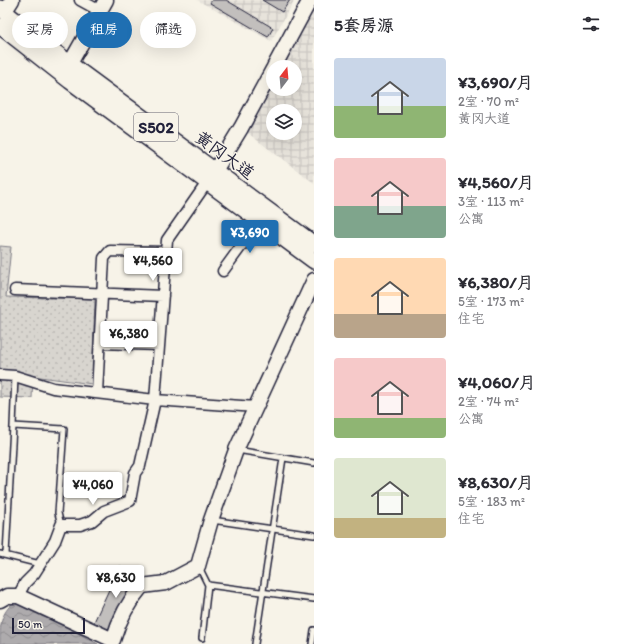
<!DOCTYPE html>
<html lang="zh">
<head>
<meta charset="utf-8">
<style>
	:root { --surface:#fff; --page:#f7f7f7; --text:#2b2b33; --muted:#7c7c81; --accent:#1f6fb2 }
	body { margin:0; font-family:Itim,"LXGW WenKai TC",sans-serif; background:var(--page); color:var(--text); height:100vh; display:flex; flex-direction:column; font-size:15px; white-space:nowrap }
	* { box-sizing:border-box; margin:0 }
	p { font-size:13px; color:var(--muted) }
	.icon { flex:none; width:22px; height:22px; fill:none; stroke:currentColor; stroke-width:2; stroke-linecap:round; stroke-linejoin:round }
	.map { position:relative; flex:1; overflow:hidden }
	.sheet { display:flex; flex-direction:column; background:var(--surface); width:308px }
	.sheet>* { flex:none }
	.banner { position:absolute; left:12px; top:12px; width:242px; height:36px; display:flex; gap:8px }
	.needle { width:26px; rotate:16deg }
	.buttons { position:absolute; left:266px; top:60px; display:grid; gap:8px }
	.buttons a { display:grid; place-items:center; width:36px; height:36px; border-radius:50%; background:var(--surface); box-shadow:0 4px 16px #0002; font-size:20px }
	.scale { position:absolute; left:12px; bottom:10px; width:73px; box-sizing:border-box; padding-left:4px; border:2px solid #22223b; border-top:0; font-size:11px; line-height:14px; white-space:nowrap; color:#22223b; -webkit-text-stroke:3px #f7f3e8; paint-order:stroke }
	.price { position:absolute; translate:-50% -34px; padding:0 9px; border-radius:4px; background:#fff; color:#222; font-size:13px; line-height:26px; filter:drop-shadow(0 1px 2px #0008) }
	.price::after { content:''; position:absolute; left:50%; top:24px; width:12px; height:9px; margin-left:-6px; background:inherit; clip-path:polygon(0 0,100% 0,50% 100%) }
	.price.active { background:var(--accent); color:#fff }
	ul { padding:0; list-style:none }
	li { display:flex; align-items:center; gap:12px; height:100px; padding:0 20px }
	li span { display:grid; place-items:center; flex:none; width:112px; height:80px; border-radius:4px; color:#555 }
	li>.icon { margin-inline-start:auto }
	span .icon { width:48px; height:48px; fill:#fffc; stroke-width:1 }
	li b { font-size:17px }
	h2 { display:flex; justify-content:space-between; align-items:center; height:48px; padding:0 20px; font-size:17px }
	.chip { padding:0 14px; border-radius:18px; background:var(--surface); box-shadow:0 4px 16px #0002; font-size:14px; line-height:36px }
	.chip.active { background:var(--accent); color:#fff }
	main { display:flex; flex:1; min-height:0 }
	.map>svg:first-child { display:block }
	.industrial { fill:url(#industrial-grid); fill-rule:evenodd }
	.grass { fill:url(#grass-dots); stroke:#7d7c85 }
	.water { fill:url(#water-waves); stroke:#76747f }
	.building { fill:#c2bfbd; stroke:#22223b }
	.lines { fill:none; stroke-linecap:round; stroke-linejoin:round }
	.lane-casing { stroke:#22223b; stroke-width:8 }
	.street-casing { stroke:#22223b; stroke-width:13 }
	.secondary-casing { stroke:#22223b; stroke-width:17 }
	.primary-casing { stroke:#22223b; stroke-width:18 }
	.lane { stroke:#f7f3e8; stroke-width:5 }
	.street { stroke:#f7f3e8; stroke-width:10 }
	.secondary { stroke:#f7f3e8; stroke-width:14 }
	.primary { stroke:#f7f3e8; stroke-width:15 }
	.labels { text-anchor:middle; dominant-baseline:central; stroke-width:3; stroke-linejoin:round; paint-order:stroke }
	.shield { fill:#f7f3e8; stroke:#62616f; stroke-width:1 }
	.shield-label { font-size:16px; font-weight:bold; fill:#22223b }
	.street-label { font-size:17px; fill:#22223b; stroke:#f7f3e8 }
</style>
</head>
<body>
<main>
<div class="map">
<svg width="314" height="644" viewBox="0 0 314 644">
	<defs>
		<pattern id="industrial-grid" width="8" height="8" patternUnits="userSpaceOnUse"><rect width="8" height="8" fill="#e7e3db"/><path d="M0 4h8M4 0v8" fill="none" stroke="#c6c2bd"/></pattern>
		<pattern id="grass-dots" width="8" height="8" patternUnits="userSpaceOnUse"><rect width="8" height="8" fill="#d8d5cf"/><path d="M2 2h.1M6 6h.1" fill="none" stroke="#b9b7b3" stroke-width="1.8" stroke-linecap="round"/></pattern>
		<pattern id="water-waves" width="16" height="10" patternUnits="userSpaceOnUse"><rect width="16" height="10" fill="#aeabad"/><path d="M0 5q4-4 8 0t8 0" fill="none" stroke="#8d8b8e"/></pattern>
	</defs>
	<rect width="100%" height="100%" fill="#f7f3e8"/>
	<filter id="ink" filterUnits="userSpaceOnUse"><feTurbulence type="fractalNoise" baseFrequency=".025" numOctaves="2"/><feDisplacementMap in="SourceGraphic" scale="8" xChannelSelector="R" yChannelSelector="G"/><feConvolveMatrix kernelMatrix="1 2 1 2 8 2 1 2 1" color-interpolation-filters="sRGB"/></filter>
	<g filter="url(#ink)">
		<path class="industrial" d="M 197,0 L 295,0 L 271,41 Z
			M 314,0 L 314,183 L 241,128 L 273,69 L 273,89 L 295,89 L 295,67 L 274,67 ZM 273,111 L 295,111 L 295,133 L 273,133 Z"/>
		<path class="grass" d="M 0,246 L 11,247 L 6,297 L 95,299 L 92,384 L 33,376 L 32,398 L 0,397 Z"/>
		<path class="water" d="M 15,601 L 22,603 L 98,644 L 0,644 C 0,625 0,614 15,601 Z"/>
		<path class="building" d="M 212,0 L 226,0 L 273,28 L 268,37 L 210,3 Z
			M 262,0 L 290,0 L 282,12 Z
			M 120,566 L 138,574 L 111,632 L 93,624 Z"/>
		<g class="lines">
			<g class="lane-casing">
				<path id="lane" d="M 15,376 L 13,426 L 64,429 L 58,513 L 61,525
					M 237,450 L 314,463
					M 212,520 L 314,535
					M 0,554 L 40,564
					M 6,554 L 13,426
					M 199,567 L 208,585 L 202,638
					M 208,585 L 314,599
					M 255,644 L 283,458
					M 312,644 L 314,630"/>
			</g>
			<g class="street-casing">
				<path id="street" d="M 80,0 L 100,11
					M 223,271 L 258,223
					M 15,290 L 163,296
					M 100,343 L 159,345
					M 0,375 L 15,376 L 53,388 L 155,400 L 256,407
					M 97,393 L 104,258 L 110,251 L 165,252
					M 18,596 L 25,583 L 34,574 L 55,541 L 61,525 L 80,525 L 92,521 L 104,511 L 130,501 L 135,473 L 140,466 L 155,400 L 167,240 L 206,184"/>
			</g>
			<g class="secondary-casing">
				<path id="secondary" d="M 5,11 L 12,0
					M 274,67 L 310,0
					M 64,74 L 106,0
					M 216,169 L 241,128 L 273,69
					M 0,600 L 7,596 L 18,596 L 113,640 C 119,620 128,602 142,586 L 166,583 L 198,566 L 211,520 L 236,450 L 314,280"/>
			</g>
			<g class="primary-casing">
				<path id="primary" d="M 0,8 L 78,70 L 314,244
					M 0,26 L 70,81 L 314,261"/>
			</g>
			<use href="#lane" class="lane"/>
			<use href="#street" class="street"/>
			<use href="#secondary" class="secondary"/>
			<use href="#primary" class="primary"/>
		</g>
	</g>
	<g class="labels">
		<rect class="shield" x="134" y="113" width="44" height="28" rx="3"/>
		<g class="shield-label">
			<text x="156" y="127">S502</text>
		</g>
		<g class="street-label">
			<text transform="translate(225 155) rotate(36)">黄冈大道</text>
		</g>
	</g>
</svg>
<div class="buttons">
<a><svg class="needle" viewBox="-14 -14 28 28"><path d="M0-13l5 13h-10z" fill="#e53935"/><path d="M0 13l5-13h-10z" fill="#7c7c81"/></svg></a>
<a><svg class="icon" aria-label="layers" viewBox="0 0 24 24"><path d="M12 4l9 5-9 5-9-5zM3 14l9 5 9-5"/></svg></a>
</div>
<div class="scale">50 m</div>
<b class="price active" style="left:250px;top:254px">¥3,690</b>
<b class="price" style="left:153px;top:282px">¥4,560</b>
<b class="price" style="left:129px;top:355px">¥6,380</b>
<b class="price" style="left:93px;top:506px">¥4,060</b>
<b class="price" style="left:116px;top:599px">¥8,630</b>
<div class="banner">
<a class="chip">买房</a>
<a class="chip active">租房</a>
<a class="chip">筛选</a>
</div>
</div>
<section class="sheet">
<h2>5套房源<svg class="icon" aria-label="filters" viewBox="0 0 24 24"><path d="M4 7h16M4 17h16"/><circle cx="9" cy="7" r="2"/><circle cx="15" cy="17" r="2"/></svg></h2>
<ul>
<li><span style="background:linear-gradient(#c9d6e8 60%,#8fb573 0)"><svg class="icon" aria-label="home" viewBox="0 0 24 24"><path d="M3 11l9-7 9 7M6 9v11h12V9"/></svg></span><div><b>¥3,690/月</b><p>2室 · 70 m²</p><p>黄冈大道</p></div></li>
<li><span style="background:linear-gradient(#f6c9c9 60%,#7fa58c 0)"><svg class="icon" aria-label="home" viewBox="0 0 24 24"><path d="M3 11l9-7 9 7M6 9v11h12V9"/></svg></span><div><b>¥4,560/月</b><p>3室 · 113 m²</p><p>公寓</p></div></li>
<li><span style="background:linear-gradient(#ffd9b3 70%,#b9a48a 0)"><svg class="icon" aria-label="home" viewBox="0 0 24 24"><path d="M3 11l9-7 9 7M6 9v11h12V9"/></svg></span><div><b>¥6,380/月</b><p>5室 · 173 m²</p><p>住宅</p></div></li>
<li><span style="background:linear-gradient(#f6c9c9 75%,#8fb573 0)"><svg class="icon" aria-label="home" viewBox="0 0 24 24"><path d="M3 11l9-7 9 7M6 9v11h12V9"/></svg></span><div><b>¥4,060/月</b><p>2室 · 74 m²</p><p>公寓</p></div></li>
<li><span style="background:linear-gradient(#dfe7d0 75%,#c2b280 0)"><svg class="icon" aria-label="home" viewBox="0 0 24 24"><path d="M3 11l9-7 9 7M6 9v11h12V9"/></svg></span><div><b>¥8,630/月</b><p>5室 · 183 m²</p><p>住宅</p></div></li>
</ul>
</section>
</main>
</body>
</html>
